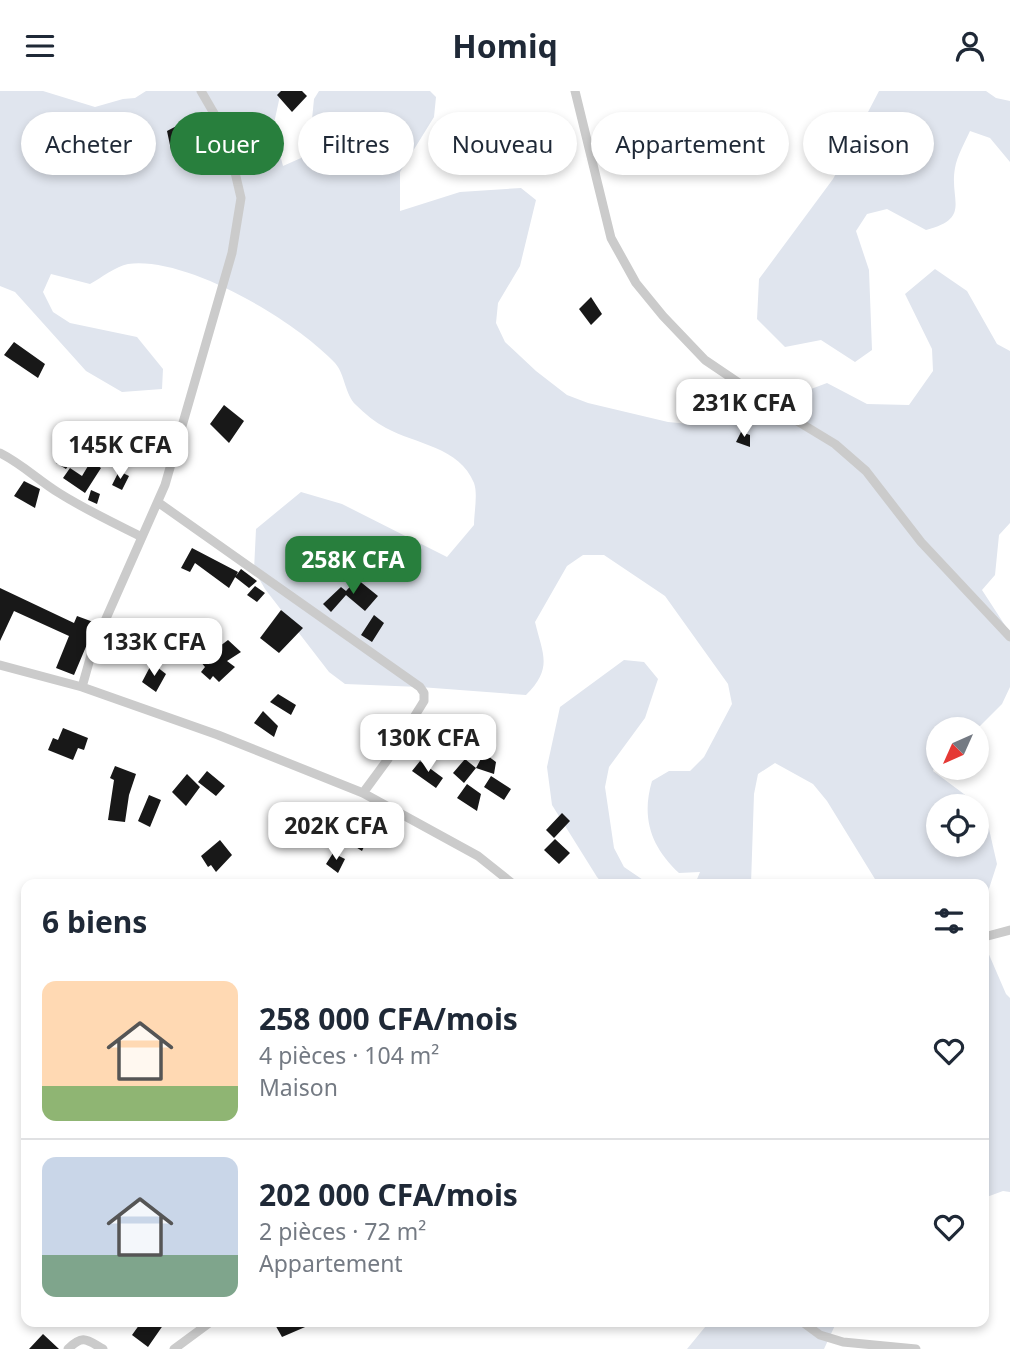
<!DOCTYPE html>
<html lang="fr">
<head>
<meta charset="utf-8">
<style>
	:root { --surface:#fff; --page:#f6f6f7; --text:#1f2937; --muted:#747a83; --line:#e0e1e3; --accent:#287f3d }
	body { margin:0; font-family:"Noto Sans",sans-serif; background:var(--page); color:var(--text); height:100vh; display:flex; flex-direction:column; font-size:26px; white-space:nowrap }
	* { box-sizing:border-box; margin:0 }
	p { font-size:23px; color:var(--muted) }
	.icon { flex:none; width:38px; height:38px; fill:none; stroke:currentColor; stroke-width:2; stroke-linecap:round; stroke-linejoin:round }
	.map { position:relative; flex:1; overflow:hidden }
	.details { position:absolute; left:21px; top:788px; width:968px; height:448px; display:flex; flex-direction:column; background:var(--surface); border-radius:14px; box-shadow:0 4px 10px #0003 }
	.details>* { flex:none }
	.banner { position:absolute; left:21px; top:21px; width:970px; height:63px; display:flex; gap:14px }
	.needle { width:46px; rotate:225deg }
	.fabs { position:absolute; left:926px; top:626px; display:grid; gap:14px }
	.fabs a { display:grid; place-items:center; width:63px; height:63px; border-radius:50%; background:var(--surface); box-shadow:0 4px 10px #0003; font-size:35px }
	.price { position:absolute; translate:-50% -60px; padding:0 16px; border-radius:14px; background:#fff; color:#222; font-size:23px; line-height:46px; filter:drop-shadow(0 2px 4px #0008) }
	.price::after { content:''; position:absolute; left:50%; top:42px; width:21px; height:16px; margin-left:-10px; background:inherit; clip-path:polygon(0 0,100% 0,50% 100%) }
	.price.on { background:var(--accent); color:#fff }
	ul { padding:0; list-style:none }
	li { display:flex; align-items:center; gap:21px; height:175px; padding:0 21px }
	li+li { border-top:2px solid var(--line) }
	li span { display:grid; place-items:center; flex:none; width:196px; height:140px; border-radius:14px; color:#555 }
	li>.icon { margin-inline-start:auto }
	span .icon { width:84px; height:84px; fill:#fffc; stroke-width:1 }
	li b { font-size:30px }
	h2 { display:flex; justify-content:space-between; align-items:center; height:84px; padding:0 21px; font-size:30px }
	.pill { padding:0 24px; border-radius:32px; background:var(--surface); box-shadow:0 4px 10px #0003; font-size:24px; line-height:63px }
	.pill.on { background:var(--accent); color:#fff }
	header { display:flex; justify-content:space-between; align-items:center; height:91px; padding:0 21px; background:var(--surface); font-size:32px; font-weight:700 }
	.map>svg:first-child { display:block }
	.green { fill:#e0e5ee }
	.building { fill:#181818 }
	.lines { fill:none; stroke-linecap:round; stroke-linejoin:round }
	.street { stroke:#cbcbcb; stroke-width:9 }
</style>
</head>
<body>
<header><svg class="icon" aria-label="menu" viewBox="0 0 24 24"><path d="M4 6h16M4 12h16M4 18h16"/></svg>Homiq<svg class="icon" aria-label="person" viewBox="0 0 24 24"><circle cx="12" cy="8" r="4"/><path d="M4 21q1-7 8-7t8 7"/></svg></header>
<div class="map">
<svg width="1010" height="1258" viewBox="0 0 1010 1258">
	<rect width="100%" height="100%" fill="#fff"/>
	<path class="green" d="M 0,0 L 43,0 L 95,16 L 123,8 L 135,7 L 146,0 L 281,0 L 273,37 L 283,75 L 301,67 L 310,49 L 314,8 L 319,0 L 430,0 L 436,6 L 434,26 L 400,81 L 400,120 L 460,101 L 521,97 L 536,109 L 520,175 L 498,212 L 496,232 L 505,251 L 536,280 L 567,304 L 588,312 L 668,331 L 689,333 L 771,313 L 827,292 L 867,313 L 909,314 L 933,280 L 932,258 L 905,203 L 935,178 L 967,200 L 997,253 L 1010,260 L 1010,432 L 999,444 L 995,484 L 982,499 L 1010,542 L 1010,596 L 1002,613 L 976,639 L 938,639 L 938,660 L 933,680 L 968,706 L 975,716 L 938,716 L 938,754 L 976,754 L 977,718 L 989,738 L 997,773 L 984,813 L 984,793 L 878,793 L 827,710 L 813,693 L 775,672 L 758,683 L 754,703 L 751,793 L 695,793 L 700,781 L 679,782 C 651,756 641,727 652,690 L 669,680 L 690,680 L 704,666 L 732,613 L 728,593 L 665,505 L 604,464 L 583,464 L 567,475 L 535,531 C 543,564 553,577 526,604 L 420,596 L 345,593 L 329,581 L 265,498 L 254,479 L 256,438 L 301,401 L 342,413 L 447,466 L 474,434 C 474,422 478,403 474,392 C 460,356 415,353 386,337 C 375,331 365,323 356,314 C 345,304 345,283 335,272 C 296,230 187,165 128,173 C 116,175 101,187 90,193 L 51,183 L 43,201 L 53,221 L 70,232 L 137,246 L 163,278 L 162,298 L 122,301 L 86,280 L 15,201 L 0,195 Z
		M 879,0 L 986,0 L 996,7 L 1010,10 L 1010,71 L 990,47 L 970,40 C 965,51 957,65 955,77 C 949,109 972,127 926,139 L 887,118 L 867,123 L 856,140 L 869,179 L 872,259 L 855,271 L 821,249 L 785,256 L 757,228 L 759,188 L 833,88 Z
		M 624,569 L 644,571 L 658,588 L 645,627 L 609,676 L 605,696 L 614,757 L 624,776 L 649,793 L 603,793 L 597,786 L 552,714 L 547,676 L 560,616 Z
		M 984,852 L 1006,903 L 1010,907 L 1010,1101 L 1003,1100 L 984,1107 Z
		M 710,1230 L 837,1230 L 824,1258 L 687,1258 Z"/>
	<path class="building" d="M 281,0 L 302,0 L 307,5 L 292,21 L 277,4 Z
		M 188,29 L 195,55 L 171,59 L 167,40 Z
		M 623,41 L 631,64 L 617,72 L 606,54 Z
		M 591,206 L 602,223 L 591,234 L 579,218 Z
		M 14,251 L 45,273 L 38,287 L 4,264 Z
		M 224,314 L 244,330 L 229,352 L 210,333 Z
		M 741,341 L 750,344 L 750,356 L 736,351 Z
		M 65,357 L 76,363 L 66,378 L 56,372 Z
		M 91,370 L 101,377 L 85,402 L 63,387 L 70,377 L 82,385 Z
		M 119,380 L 129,385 L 122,399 L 112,394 Z
		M 24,390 L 40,398 L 35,417 L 14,405 Z
		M 91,399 L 100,403 L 97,413 L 88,409 Z
		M 192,457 L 238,481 L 229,497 L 195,472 L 190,481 L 181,477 Z
		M 241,478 L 257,490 L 249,497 L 235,486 Z
		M 357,488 L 378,505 L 365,520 L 346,504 L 331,521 L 323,513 L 341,496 L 346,500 Z
		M 255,495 L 265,502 L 257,511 L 247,504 Z
		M 0,497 L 74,532 L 77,525 L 96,532 L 74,584 L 56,577 L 69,545 L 14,520 L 0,550 Z
		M 281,519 L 303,537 L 279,562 L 260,547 Z
		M 374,524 L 384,532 L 372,551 L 361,544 Z
		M 228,549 L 241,561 L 227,570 L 235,576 L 219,591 L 213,585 L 210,589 L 201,581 L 205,576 L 200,570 Z
		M 152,572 L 166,583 L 156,601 L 142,591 Z
		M 278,603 L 296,614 L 291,624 L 270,611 Z
		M 263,620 L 278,635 L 274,646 L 254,632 Z
		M 63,637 L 88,647 L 84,659 L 78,657 L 73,669 L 48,659 L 53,647 L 58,649 Z
		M 484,662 L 496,671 L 494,683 L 476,677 Z
		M 465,668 L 476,677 L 464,692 L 453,682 Z
		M 420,670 L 443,687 L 436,697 L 412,680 Z
		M 115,675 L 136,683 L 129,704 L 125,731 L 108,729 L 114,689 L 110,687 Z
		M 207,680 L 225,695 L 216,705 L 198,691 Z
		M 187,683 L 200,696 L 186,715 L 172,701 Z
		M 491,685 L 511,698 L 504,709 L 484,696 Z
		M 467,693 L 481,703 L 477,720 L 457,707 Z
		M 149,704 L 161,709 L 150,736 L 138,730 Z
		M 562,722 L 570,730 L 554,747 L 546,739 Z
		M 343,733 L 368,747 L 362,760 L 340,746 Z
		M 555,748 L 570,762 L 559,773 L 544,759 Z
		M 220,749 L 232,764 L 216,781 L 211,774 L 208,776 L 201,765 Z
		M 333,762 L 345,768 L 338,782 L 326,773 Z
		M 142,1230 L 166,1230 L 148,1256 L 132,1244 Z
		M 273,1230 L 319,1230 L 282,1246 Z
		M 43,1243 L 59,1258 L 29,1258 Z"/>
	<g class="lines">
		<path class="street" d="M 575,0 L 611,147 L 636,192 L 663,225 L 705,269 L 779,319 L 835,353 L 866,380 L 921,451 L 1010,546
			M 0,362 C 22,373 38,389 59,402 C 86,419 114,432 142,446
			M 159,412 L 420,596 L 424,602 L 424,610 L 388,668 L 363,702
			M 0,574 L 82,596 L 218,644 L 363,702 L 478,765 L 513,793
			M 82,596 L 93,557 L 165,394 L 232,162 L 241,107 L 226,43 L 201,0
			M 984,846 L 1010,839
			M 801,1230 L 820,1244 L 843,1251 L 916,1258
			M 68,1258 C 83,1243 87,1249 103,1258
			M 174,1258 L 212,1230"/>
	</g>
</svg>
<div class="fabs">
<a><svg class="needle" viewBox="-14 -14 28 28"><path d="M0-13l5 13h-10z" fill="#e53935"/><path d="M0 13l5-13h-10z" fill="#747a83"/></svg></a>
<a><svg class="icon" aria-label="locate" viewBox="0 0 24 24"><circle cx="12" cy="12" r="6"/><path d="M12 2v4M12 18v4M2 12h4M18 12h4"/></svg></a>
</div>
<b class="price" style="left:744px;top:348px">231K CFA</b>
<b class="price" style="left:120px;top:390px">145K CFA</b>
<b class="price on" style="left:353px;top:505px">258K CFA</b>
<b class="price" style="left:154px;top:587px">133K CFA</b>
<b class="price" style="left:428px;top:683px">130K CFA</b>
<b class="price" style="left:336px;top:771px">202K CFA</b>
<div class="banner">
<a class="pill">Acheter</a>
<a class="pill on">Louer</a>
<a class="pill">Filtres</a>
<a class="pill">Nouveau</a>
<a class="pill">Appartement</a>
<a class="pill">Maison</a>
</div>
<section class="details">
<h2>6 biens<svg class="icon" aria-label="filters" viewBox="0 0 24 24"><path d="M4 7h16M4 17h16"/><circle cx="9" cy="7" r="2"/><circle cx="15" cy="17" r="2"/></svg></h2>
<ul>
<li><span style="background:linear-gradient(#ffd9b3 75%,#8fb573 0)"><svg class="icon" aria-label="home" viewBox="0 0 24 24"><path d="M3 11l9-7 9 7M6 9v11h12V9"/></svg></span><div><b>258 000 CFA/mois</b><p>4 pièces · 104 m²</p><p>Maison</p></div><svg class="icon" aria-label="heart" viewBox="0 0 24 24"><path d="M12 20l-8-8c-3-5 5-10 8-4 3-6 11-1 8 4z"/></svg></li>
<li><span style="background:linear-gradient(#c9d6e8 70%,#7fa58c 0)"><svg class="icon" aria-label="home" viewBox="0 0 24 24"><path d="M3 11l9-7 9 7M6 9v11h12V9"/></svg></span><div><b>202 000 CFA/mois</b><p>2 pièces · 72 m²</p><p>Appartement</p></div><svg class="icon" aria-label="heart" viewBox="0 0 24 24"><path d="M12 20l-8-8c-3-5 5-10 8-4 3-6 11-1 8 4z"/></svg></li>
</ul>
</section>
</div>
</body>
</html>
